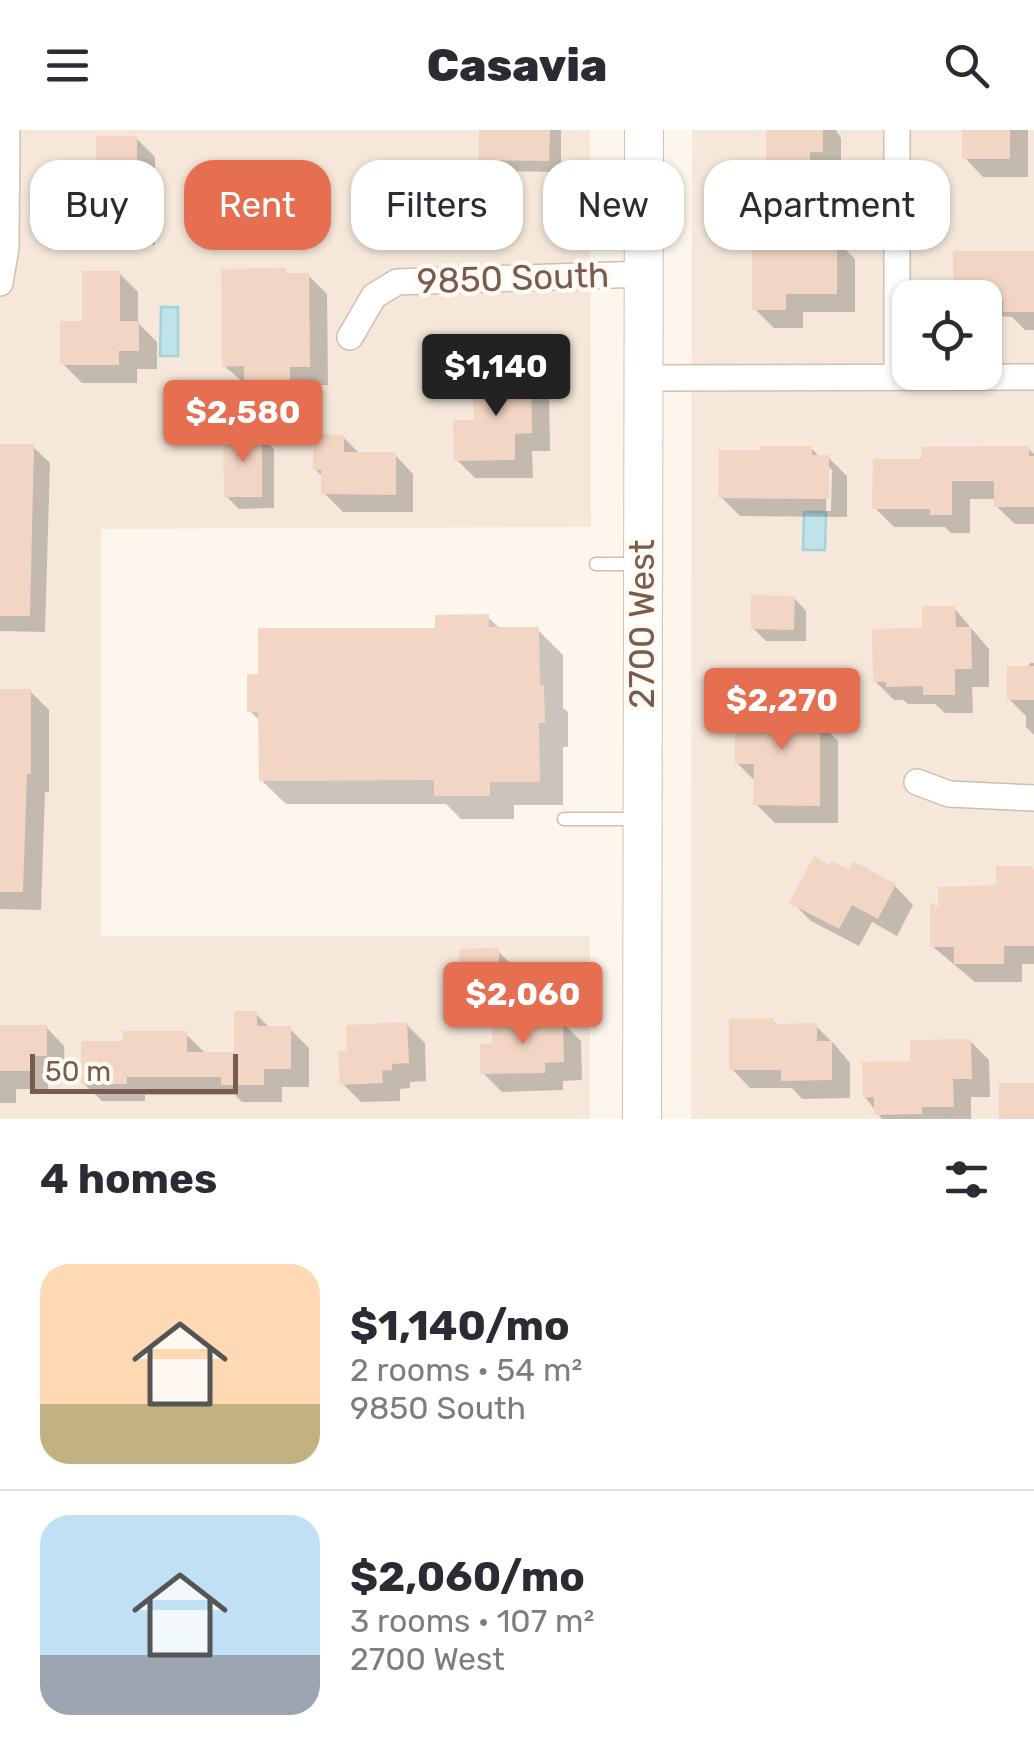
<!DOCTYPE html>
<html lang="en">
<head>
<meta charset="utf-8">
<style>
	:root { --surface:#fff; --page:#f2f2f3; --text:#2b2b33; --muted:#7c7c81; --line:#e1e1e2; --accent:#e76f51 }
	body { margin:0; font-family:Rubik,sans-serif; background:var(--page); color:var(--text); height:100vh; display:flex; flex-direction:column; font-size:38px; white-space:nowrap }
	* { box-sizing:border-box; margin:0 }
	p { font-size:32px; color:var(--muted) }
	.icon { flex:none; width:55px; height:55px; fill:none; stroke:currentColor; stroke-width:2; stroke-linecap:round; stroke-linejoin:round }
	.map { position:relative; height:989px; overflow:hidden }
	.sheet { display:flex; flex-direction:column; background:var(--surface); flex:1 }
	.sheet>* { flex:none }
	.hud { position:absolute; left:30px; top:30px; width:975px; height:90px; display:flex; gap:20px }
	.controls { position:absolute; left:892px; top:150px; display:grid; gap:20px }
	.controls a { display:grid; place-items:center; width:110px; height:110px; border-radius:20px; background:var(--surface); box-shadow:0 2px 8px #0004; font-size:50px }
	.scale { position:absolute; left:30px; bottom:25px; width:208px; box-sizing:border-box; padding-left:10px; border:5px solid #7a5c4d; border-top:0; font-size:28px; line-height:35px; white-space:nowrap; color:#7a5c4d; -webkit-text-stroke:8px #fffaf3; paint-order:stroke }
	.price { position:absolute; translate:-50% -85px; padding:0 22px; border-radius:10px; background:var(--accent); color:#fff; font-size:32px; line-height:65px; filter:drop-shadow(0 2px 5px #0008) }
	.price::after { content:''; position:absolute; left:50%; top:60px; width:30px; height:22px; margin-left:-15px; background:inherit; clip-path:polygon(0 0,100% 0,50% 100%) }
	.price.selected { background:#222; color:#fff }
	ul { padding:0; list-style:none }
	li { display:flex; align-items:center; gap:30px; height:250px; padding:0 40px }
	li+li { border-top:2px solid var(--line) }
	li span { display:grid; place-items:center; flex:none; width:280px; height:200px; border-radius:30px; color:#555 }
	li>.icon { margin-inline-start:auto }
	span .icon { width:120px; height:120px; fill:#fffc; stroke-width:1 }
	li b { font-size:42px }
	h2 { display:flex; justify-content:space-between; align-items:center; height:120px; padding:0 40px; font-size:42px }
	.chip { padding:0 35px; border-radius:30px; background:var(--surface); box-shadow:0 2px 8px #0004; font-size:35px; line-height:90px }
	.chip.selected { background:var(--accent); color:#fff }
	header { display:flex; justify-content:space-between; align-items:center; height:130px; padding:0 40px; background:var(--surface); font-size:45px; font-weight:800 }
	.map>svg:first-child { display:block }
	.residential { fill:#f5e8da; fill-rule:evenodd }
	.water { fill:#bfe3e8; stroke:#a5d3da; stroke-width:2.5 }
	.shadow { fill:#0003; fill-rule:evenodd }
	.building { fill:#f3d5c3 }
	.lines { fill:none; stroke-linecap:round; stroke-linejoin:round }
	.service-casing { stroke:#d1beb0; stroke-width:15 }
	.minor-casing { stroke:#d1beb0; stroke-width:28 }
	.secondary-casing { stroke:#d6c0b0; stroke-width:40 }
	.service { stroke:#fff; stroke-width:12 }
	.minor { stroke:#fff; stroke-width:25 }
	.secondary { stroke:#fff; stroke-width:38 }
	.labels { text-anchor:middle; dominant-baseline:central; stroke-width:9; stroke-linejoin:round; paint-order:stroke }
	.street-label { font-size:35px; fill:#7a5c4d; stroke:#fffaf3 }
</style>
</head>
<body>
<header><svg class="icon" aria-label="menu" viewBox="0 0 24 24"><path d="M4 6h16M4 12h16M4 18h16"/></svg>Casavia<svg class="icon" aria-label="search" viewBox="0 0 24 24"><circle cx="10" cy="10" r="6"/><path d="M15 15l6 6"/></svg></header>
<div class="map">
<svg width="1034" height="989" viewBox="0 0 1034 989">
	<rect width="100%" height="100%" fill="#fdf6ec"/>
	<path class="residential" d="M 0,0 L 590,0 L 591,397 L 101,399 L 101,806 L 590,806 L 590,989 L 0,989 Z
		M 692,0 L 1034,0 L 1034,989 L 691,989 ZM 910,168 L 985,168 L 985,242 L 910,242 Z"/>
	<path class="water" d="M 161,177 L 178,177 L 178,226 L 160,226 Z
		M 804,382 L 826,382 L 825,420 L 803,420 Z"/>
	<path class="shadow" d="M 481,0 L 561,0 L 561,42 L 494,41 L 481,29 Z
		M 768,0 L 836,0 L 841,8 L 841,40 L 827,40 L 827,56 L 787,56 L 768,37 Z
		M 964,0 L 1028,0 L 1028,47 L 983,47 L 965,28 Z
		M 136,8 L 155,27 L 155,115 L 93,115 L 74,96 L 99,43 Z
		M 836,110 L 855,129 L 855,182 L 803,182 L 803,198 L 774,198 L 755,179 Z
		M 1034,123 L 1034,200 L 1025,200 L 1012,187 L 985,185 L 985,168 L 956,166 Z
		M 285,141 L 290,146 L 308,145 L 327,164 L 328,255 L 308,255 L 308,283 L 266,283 L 247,264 L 247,255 L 224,236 Z
		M 119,143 L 138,162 L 138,193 L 157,212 L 157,239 L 137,239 L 137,253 L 82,253 L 63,234 L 84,193 Z
		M 530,241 L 549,260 L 550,321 L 532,321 L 533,348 L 475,348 L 457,330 L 476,292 L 493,270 Z
		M 261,307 L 274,319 L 274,378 L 239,379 L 226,366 Z
		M 343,307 L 361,325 L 395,325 L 413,344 L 413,382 L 343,382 L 324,363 L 324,348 L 315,339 Z
		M 0,316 L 33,317 L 50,333 L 45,502 L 0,501 Z
		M 811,318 L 820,327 L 828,327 L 847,346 L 847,387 L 740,386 L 721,367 ZM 827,335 L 832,340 L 831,381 L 826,381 Z
		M 1028,318 L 1034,324 L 1034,394 L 1015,394 L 996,376 L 996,369 L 970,369 L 970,403 L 951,403 L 945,397 L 894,397 L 875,378 L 924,332 Z
		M 794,468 L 806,481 L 806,511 L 766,511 L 753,498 Z
		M 954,478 L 989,519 L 989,557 L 972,557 L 973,583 L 945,583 L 935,574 L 908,574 L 903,570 L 894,570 L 875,551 L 924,500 Z
		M 488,487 L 501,500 L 538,500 L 563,525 L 563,578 L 568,582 L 568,617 L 563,617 L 563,675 L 514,675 L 514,689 L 461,689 L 446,674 L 286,674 L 261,650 L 261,592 L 249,580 L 437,501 Z
		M 1030,533 L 1034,533 L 1034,605 L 1026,597 L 1026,586 L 1009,569 Z
		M 0,561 L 30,561 L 49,580 L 49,662 L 45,662 L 41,780 L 0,779 Z
		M 811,573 L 830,592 L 830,603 L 838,611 L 838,693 L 775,693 L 756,674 L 756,652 L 737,633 L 757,592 Z
		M 831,738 L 895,756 L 913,775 L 897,806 L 872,792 L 859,816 L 811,791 L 792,772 Z
		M 1034,742 L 1034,834 L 1022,834 L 1022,852 L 975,852 L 932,816 L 941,781 Z
		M 498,821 L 510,833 L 510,878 L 475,878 L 462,866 Z
		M 256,884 L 271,899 L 290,899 L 309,918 L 309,957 L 282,957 L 282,972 L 242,972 L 235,965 L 145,965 L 145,971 L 102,971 L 83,953 L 126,913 L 186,904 L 205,923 L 237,925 Z
		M 773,891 L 778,896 L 816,896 L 835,915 L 850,933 L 850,968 L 802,969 L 792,958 L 750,958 L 732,939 Z
		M 562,892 L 581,911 L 582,950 L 563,951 L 563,960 L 502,962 L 483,943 Z
		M 406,894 L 425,913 L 426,951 L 410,952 L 410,958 L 400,959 L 400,971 L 361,972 L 342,953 L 350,923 Z
		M 46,897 L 64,916 L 65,943 L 48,944 L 48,959 L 16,959 L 16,973 L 0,973 L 0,898 Z
		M 970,911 L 989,930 L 990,967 L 971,967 L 971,989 L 882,989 L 865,967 L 912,933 Z"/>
	<path class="building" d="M 479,0 L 550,0 L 549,31 L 479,30 Z
		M 766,0 L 823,0 L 823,22 L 810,22 L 810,38 L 766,38 Z
		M 962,0 L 1010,0 L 1010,29 L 962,29 Z
		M 96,6 L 137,6 L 137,97 L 72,97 L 72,60 L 88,60 L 88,40 L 96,40 Z
		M 803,108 L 837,108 L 837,164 L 786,164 L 786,180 L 752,180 L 752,111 L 803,111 Z
		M 953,121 L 1034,121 L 1034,182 L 1003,182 L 1003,170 L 953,167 Z
		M 286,138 L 286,143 L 309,143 L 310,237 L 290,237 L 290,265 L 244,265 L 244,236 L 222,237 L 221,139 Z
		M 82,141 L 120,141 L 120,191 L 139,191 L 139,221 L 119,221 L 119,235 L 60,235 L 60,191 L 82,191 Z
		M 531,239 L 532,303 L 515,304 L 515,330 L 454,331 L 453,290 L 474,290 L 473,268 L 491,268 L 490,240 Z
		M 223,304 L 262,304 L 262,367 L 224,367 Z
		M 313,304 L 344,305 L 344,322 L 396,322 L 396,365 L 321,364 L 321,340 L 313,340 Z
		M 0,314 L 34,314 L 30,486 L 0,486 Z
		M 760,316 L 812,316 L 812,325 L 829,325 L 829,369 L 718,368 L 719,320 L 760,320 Z
		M 994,316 L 1029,316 L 1029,326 L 1034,326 L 1034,377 L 994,377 L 994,351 L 952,351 L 952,385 L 930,385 L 930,379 L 872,379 L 873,329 L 921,329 L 922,317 Z
		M 751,465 L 795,466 L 794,500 L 751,499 Z
		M 922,476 L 955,476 L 956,497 L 971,497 L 972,539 L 955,539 L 955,565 L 923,565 L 923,556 L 886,557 L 886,552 L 873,552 L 872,499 L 922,498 Z
		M 489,484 L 489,497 L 539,497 L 540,555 L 544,555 L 545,593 L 539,593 L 540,652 L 490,652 L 490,666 L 434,666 L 434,650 L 259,651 L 258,582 L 247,582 L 247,544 L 258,544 L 258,498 L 435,498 L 435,485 Z
		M 1007,536 L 1034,536 L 1034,570 L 1007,570 Z
		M 0,559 L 31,559 L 31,644 L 27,644 L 23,762 L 0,762 Z
		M 755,570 L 812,570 L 812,590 L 820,590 L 820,676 L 753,675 L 754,634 L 735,634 L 735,589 L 755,589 Z
		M 814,726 L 830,735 L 832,731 L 848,739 L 853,731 L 896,754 L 878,789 L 852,775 L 839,799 L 789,773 Z
		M 996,736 L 1031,736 L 1034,740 L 1034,816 L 1004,816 L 1004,834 L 954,834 L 954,817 L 930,817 L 930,772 L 938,777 L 938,757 L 996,755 Z
		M 499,818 L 499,866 L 460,867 L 459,819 Z
		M 234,881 L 257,881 L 257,896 L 291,896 L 291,939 L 264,939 L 264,955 L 221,955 L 221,947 L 127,947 L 127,954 L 81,954 L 81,911 L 123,911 L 123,901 L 187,901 L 187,922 L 234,922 Z
		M 774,888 L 774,894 L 817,893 L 817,911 L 832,911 L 832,950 L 781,951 L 781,940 L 729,940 L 729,889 Z
		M 563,890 L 564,932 L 545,933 L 545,943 L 480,944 L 480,914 L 492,913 L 492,892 Z
		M 407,892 L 409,933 L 392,934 L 392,940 L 382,941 L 383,953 L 340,955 L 338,921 L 347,921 L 346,895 Z
		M 0,895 L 47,895 L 47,926 L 30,926 L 30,941 L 0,941 Z
		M 971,909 L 972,949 L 953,949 L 954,977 L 922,977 L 922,984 L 874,985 L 874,967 L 863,968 L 862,932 L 910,931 L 910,910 Z
		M 999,953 L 1034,953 L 1034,989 L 999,989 Z"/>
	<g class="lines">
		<g class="service-casing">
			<path id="service" d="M 596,434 L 639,434
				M 564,689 L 641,689"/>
		</g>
		<g class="minor-casing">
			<path id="minor" d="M 897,0 L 897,247
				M 0,153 L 6,118 L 7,0
				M 350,207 L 374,166 L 397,152 L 644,144
				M 643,248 L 1034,247
				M 917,652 L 949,664 L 1034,668"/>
		</g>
		<g class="secondary-casing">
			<path id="secondary" d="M 642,989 L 644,0"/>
		</g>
		<use href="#service" class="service"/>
		<use href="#minor" class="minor"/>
		<use href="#secondary" class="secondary"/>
	</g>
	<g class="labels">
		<g class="street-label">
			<text transform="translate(513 148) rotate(-2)">9850 South</text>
			<text transform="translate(642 494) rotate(-90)">2700 West</text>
		</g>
	</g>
</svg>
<div class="controls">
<a><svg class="icon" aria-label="locate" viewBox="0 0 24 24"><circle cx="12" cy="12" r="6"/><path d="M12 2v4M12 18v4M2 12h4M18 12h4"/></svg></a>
</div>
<div class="scale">50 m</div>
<b class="price selected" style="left:496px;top:289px">$1,140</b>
<b class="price" style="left:243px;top:335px">$2,580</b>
<b class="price" style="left:782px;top:623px">$2,270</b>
<b class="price" style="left:523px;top:917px">$2,060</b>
<div class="hud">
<a class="chip">Buy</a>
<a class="chip selected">Rent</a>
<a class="chip">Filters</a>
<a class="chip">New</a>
<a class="chip">Apartment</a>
</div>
</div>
<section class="sheet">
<h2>4 homes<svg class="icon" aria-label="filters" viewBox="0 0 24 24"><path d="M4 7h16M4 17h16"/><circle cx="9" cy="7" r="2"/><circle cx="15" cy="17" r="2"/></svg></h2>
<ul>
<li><span style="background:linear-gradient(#ffd9b3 70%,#c2b280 0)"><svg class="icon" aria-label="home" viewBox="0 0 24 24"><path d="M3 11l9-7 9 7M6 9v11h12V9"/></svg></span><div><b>$1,140/mo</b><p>2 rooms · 54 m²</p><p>9850 South</p></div></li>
<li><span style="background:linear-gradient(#bfe0f5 70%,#9aa5b1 0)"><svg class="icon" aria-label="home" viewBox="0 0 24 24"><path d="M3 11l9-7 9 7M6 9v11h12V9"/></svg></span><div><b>$2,060/mo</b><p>3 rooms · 107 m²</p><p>2700 West</p></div></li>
</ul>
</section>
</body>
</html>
